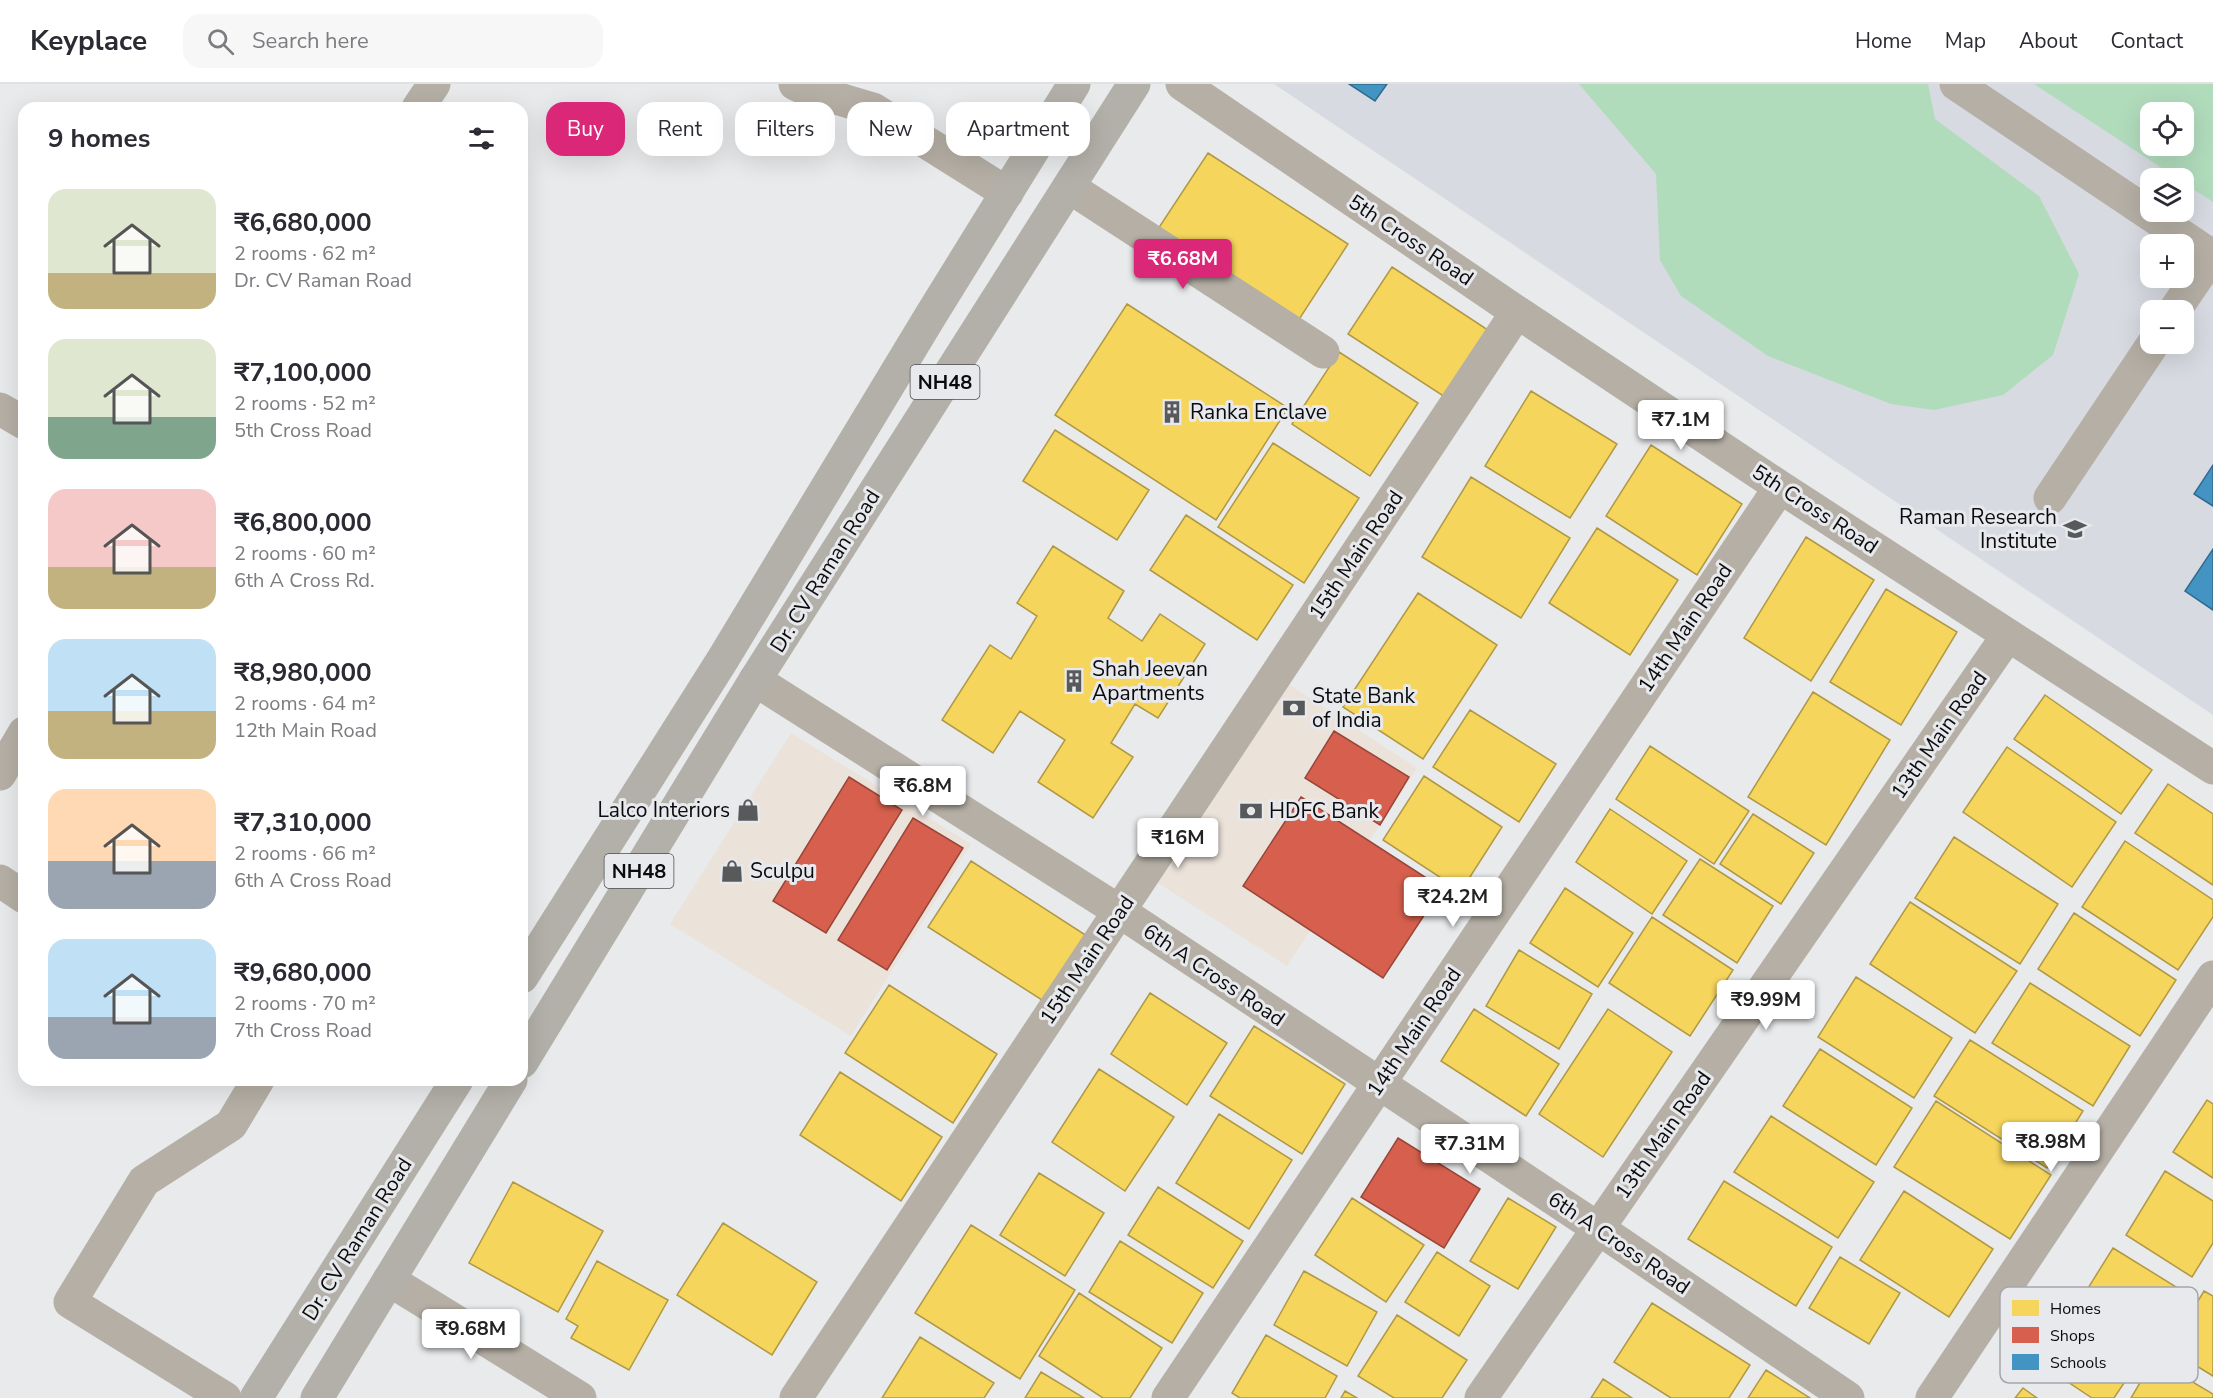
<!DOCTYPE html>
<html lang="en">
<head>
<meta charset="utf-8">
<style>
	:root { --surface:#fff; --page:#f7f7f7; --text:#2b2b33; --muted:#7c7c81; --line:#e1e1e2; --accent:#db2777 }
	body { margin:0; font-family:"Nunito Sans",sans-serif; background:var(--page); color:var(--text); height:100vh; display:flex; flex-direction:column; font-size:22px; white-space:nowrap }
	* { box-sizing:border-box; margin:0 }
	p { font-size:20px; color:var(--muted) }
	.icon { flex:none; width:33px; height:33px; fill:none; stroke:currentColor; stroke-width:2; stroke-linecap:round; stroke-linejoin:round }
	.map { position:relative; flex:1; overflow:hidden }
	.panel { position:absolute; left:18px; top:18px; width:510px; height:984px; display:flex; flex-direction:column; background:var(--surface); border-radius:18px; box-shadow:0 6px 24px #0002 }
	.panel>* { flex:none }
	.hud { position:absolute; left:546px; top:18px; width:570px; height:54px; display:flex; gap:12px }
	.tools { position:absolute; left:2140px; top:18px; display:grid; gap:12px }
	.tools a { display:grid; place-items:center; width:54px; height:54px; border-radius:12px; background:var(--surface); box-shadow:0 6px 24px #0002; font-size:30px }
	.price { position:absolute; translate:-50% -51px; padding:0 14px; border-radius:6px; background:#fff; color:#222; font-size:20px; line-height:39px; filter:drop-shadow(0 2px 3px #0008) }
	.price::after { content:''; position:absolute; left:50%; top:36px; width:18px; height:14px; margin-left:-9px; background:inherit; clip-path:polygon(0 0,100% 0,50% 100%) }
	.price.on { background:var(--accent); color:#fff }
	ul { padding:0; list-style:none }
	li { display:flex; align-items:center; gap:18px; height:150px; padding:0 30px }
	li span { display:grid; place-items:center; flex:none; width:168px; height:120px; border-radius:18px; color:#555 }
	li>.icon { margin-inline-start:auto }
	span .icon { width:72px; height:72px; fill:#fffc; stroke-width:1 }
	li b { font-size:26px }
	h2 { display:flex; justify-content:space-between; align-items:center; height:72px; padding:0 30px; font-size:26px }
	.pill { padding:0 21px; border-radius:18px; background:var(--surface); box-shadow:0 6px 24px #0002; font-size:21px; line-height:54px }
	.pill.on { background:var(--accent); color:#fff }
	header { display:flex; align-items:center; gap:36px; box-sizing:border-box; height:84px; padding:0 30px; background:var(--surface); border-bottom:2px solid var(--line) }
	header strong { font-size:28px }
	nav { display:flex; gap:33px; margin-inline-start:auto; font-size:21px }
	.search { width:420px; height:54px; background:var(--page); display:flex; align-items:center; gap:15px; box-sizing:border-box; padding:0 21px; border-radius:18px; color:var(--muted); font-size:22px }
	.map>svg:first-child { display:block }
	.commercial { fill:#ebe2da }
	.built { fill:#d7dae1; fill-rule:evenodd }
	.green { fill:#b1dcbc; fill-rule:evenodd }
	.homes { fill:#f6d55c; stroke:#b09844; stroke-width:1.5 }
	.shops { fill:#d6604d; stroke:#99463a; stroke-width:1.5 }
	.schools { fill:#4393c3; stroke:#326a8c; stroke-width:1.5 }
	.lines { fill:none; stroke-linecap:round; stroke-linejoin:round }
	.minor { stroke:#b5afa5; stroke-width:33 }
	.highway { stroke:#b2b0a8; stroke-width:33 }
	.labels { text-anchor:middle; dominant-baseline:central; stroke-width:6; stroke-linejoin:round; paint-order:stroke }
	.shield { fill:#e7e9ed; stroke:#4d4e50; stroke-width:1.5 }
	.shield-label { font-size:20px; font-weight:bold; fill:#0b0b0d }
	.street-label { font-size:21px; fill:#0b0b0d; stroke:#e7e9ed }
	.poi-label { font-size:21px; fill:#0b0b0d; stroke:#e7e9ed; text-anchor:start }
	.key { fill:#e7e9ed; stroke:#a5a6aa; stroke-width:1.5 }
	.key-label { font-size:16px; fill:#0b0b0d }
</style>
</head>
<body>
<header>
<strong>Keyplace</strong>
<div class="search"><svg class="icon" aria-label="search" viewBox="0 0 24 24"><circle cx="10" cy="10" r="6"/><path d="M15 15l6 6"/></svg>Search here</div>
<nav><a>Home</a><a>Map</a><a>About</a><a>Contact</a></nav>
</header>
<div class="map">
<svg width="2213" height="1314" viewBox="0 0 2213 1314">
	<rect width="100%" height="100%" fill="#e8eaec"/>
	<path class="commercial" d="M 1288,600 L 1417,684 L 1287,882 L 1158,799 Z
		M 791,649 L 971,760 L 851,952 L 670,840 Z"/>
	<path class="built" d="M 1274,0 L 2213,0 L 2213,631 ZM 2151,28 L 2184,28 L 2184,62 L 2151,62 ZM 2151,94 L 2184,94 L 2184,128 L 2151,128 ZM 2151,160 L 2184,160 L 2184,194 L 2151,194 ZM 2151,226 L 2184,226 L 2184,260 L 2151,260 Z"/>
	<path class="green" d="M 1579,0 L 1928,0 L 1935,35 L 2039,112 L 2079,190 L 2053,271 L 2003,311 L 1934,326 L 1891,320 L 1768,272 L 1681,212 L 1660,176 L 1656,90 Z
		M 2034,0 L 2213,0 L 2213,118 L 2184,99 L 2184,94 L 2177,94 ZM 2151,28 L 2184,28 L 2184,62 L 2151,62 Z"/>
	<path class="homes" d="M 1208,69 L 1348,160 L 1296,240 L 1156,148 Z
		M 1392,183 L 1491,248 L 1448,315 L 1348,250 Z
		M 1127,220 L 1288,324 L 1216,436 L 1055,331 Z
		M 1339,268 L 1418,319 L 1370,392 L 1292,340 Z
		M 1531,307 L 1617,360 L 1570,434 L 1485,382 Z
		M 1055,346 L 1149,406 L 1117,456 L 1023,397 Z
		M 1273,359 L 1359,414 L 1304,499 L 1218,443 Z
		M 1651,361 L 1742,420 L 1697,491 L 1606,432 Z
		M 1471,393 L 1570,454 L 1521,534 L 1422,473 Z
		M 1186,431 L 1293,501 L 1257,556 L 1150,486 Z
		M 1597,444 L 1678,496 L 1630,571 L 1549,519 Z
		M 1806,453 L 1874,496 L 1811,597 L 1744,554 Z
		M 1053,462 L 1124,507 L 1108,534 L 1142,557 L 1160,530 L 1205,560 L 1158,634 L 1135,620 L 1111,659 L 1133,673 L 1093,734 L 1038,698 L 1065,656 L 1020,627 L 993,669 L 942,636 L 990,561 L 1011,575 L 1037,532 L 1017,519 Z
		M 1886,505 L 1957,548 L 1901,641 L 1830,598 Z
		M 1418,509 L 1497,561 L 1423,675 L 1343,623 Z
		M 1813,608 L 1890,656 L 1826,761 L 1748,713 Z
		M 2045,611 L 2152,686 L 2121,730 L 2014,655 Z
		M 1470,626 L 1556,680 L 1519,738 L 1433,683 Z
		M 1650,662 L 1749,727 L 1714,780 L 1616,715 Z
		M 2007,663 L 2116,738 L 2072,803 L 1963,728 Z
		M 1424,692 L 1502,743 L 1461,807 L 1383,756 Z
		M 2168,700 L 2213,730 L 2213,801 L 2135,749 Z
		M 1610,725 L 1687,777 L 1652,830 L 1576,778 Z
		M 1753,730 L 1814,769 L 1781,820 L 1720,780 Z
		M 1954,753 L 2058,820 L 2020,880 L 1915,814 Z
		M 2125,757 L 2213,816 L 2213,833 L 2178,886 L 2082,823 Z
		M 1700,775 L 1773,822 L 1737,879 L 1663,831 Z
		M 971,777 L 1087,852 L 1045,918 L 928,843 Z
		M 1565,804 L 1633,849 L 1598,903 L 1530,859 Z
		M 1910,818 L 2017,887 L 1975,949 L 1870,880 Z
		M 2074,829 L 2176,896 L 2140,952 L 2038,885 Z
		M 1652,833 L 1733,886 L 1690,952 L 1609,899 Z
		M 1519,866 L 1592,910 L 1559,965 L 1486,922 Z
		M 1856,893 L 1952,954 L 1914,1014 L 1818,953 Z
		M 2030,899 L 2130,962 L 2093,1022 L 1992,959 Z
		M 889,901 L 997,970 L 953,1039 L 845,969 Z
		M 1150,909 L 1227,959 L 1187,1021 L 1111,970 Z
		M 1474,925 L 1559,980 L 1526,1032 L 1441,977 Z
		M 1608,925 L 1672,968 L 1603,1073 L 1539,1030 Z
		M 1254,942 L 1345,1000 L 1302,1070 L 1210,1012 Z
		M 1970,956 L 2083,1027 L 2047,1084 L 1934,1012 Z
		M 1820,965 L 1912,1024 L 1876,1081 L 1783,1022 Z
		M 1099,985 L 1174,1033 L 1125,1107 L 1052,1058 Z
		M 840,988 L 942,1053 L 901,1117 L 800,1051 Z
		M 2207,1016 L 2213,1020 L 2213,1094 L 2173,1068 Z
		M 1936,1017 L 2051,1091 L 2010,1155 L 1894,1083 Z
		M 1219,1030 L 1292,1076 L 1249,1145 L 1176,1099 Z
		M 1771,1032 L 1874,1098 L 1838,1154 L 1734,1088 Z
		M 2165,1087 L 2213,1117 L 2213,1159 L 2192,1193 L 2126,1151 Z
		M 1039,1089 L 1104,1129 L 1065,1192 L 1000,1151 Z
		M 1724,1097 L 1832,1163 L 1796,1222 L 1688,1155 Z
		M 513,1098 L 603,1147 L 558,1228 L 469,1179 Z
		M 1158,1103 L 1243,1157 L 1213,1204 L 1128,1151 Z
		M 1904,1107 L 1993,1165 L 1949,1233 L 1860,1176 Z
		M 1352,1114 L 1424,1161 L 1386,1218 L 1315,1171 Z
		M 1508,1114 L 1556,1143 L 1518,1205 L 1470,1177 Z
		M 723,1139 L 817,1198 L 772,1271 L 677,1211 Z
		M 971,1141 L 1075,1206 L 1020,1295 L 915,1229 Z
		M 1120,1157 L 1203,1209 L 1172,1259 L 1089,1208 Z
		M 2113,1164 L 2181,1206 L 2148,1259 L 2080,1217 Z
		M 1437,1168 L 1490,1202 L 1459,1252 L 1405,1218 Z
		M 1840,1173 L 1900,1209 L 1869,1260 L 1809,1224 Z
		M 597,1177 L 668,1216 L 629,1286 L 571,1254 L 578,1242 L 566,1235 Z
		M 1304,1187 L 1377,1228 L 1347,1282 L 1274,1241 Z
		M 2204,1207 L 2213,1212 L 2213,1292 L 2169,1265 Z
		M 1079,1209 L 1162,1264 L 1130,1314 L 1103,1314 L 1039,1272 Z
		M 1652,1219 L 1750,1281 L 1729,1314 L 1671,1314 L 1614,1278 Z
		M 2071,1222 L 2144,1269 L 2114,1314 L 2092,1314 L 2035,1276 Z
		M 1397,1231 L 1467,1276 L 1442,1314 L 1394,1314 L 1358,1292 Z
		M 1266,1251 L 1337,1292 L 1325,1314 L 1240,1314 L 1232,1309 Z
		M 920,1253 L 994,1299 L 984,1314 L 882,1314 Z
		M 2154,1275 L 2213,1310 L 2213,1314 L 2131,1314 Z
		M 1766,1286 L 1810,1314 L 1748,1314 Z
		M 1041,1288 L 1084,1314 L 1025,1314 Z
		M 1603,1295 L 1632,1314 L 1591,1314 Z
		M 2023,1304 L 2037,1314 L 2015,1314 Z
		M 1345,1307 L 1357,1314 L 1341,1314 Z"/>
	<path class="shops" d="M 1334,647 L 1409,693 L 1380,741 L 1305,694 Z
		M 849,693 L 902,726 L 826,849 L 773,817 Z
		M 1301,713 L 1442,804 L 1383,894 L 1243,802 Z
		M 913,734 L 963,764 L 887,886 L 838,856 Z
		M 1398,1054 L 1480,1105 L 1444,1164 L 1361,1113 Z"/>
	<path class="schools" d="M 1349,0 L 1387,0 L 1375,17 Z
		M 2213,381 L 2213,422 L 2194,410 Z
		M 2213,465 L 2213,526 L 2185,507 Z"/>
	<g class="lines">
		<path class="minor" d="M 795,0 L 808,6 L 873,25 L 1007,109
			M 1182,0 L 1517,228 L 1780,403 L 2213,684
			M 1956,0 L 2212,172
			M 418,24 L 434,0
			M 1069,103 L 1323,268
			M 2175,226 L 2213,170
			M 0,325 L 24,339
			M 2050,414 L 2153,260
			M 755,596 L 1119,827 L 1599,1145 L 1848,1314
			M 0,690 L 24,649
			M 0,797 L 24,813
			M 389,1196 L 580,1314
			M 225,1314 L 70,1218 L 144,1097 L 231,1041 L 258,996
			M 796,1314 L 1517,228
			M 1168,1314 L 1780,403
			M 1481,1314 L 2008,551
			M 1932,1314 L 2213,893"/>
		<path class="highway" d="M 522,893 L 723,575 L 931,231 L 1074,0
			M 522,978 L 755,596 L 1134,0
			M 256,1314 L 457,996
			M 317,1314 L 511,996"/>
	</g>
	<defs>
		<g id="building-bare" transform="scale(1.8)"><path d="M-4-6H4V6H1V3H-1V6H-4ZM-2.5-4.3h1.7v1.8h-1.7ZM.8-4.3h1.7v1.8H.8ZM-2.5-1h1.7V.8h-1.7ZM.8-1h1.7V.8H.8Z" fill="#58595b" stroke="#e7e9ed" stroke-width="2.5" paint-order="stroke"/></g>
		<g id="university-bare" transform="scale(1.8)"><path d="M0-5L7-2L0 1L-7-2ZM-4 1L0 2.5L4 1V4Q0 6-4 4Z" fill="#58595b" stroke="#e7e9ed" stroke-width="2.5" paint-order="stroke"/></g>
		<g id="bank-bare" transform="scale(1.8)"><path d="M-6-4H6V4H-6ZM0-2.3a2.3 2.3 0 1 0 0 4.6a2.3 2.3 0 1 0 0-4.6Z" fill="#58595b" stroke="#e7e9ed" stroke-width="2.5" paint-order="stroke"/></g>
		<g id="shop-bare" transform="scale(1.8)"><path d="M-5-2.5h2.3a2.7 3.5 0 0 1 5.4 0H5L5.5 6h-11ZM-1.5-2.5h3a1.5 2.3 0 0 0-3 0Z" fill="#58595b" stroke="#e7e9ed" stroke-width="2.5" paint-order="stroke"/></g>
	</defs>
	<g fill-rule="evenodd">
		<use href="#building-bare" x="1172" y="328"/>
		<use href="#university-bare" x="2075" y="445"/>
		<use href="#building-bare" x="1074" y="597"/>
		<use href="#bank-bare" x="1294" y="624"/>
		<use href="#shop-bare" x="748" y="726"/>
		<use href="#bank-bare" x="1251" y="727"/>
		<use href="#shop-bare" x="732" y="787"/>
	</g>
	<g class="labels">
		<g class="shield">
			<rect x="910.5" y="281" width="69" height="34" rx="4.5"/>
			<rect x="604.5" y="770" width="69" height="34" rx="4.5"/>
		</g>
		<g class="shield-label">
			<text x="945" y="298">NH48</text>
			<text x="639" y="787">NH48</text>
		</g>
		<g class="street-label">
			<text transform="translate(1411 156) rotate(34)">5th Cross Road</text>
			<text transform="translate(1815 425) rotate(33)">5th Cross Road</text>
			<text transform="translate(1356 471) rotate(-56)">15th Main Road</text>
			<text transform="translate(825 487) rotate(-58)">Dr. CV Raman Road</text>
			<text transform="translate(1685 544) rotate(-56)">14th Main Road</text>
			<text transform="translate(1939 651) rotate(-55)">13th Main Road</text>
			<text transform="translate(1087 876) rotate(-56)">15th Main Road</text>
			<text transform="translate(1214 891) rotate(34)">6th A Cross Road</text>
			<text transform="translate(1414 948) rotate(-56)">14th Main Road</text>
			<text transform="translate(1663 1051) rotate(-55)">13th Main Road</text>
			<text transform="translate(357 1155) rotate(-58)">Dr. CV Raman Road</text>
			<text transform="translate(1619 1159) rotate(34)">6th A Cross Road</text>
		</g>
		<g class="poi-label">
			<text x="1190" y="328">Ranka Enclave</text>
			<text x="2057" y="433" text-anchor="end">Raman Research<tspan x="2057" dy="24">Institute</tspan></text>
			<text x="1092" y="585">Shah Jeevan<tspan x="1092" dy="24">Apartments</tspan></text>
			<text x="1312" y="612">State Bank<tspan x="1312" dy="24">of India</tspan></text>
			<text x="730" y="726" text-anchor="end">Lalco Interiors</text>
			<text x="1269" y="727">HDFC Bank</text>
			<text x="750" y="787">Sculpu</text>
		</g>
	</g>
	<rect x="2000" y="1203" width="198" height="96" rx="9" class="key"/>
	<rect x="2012" y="1216" width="27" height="16" fill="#f6d55c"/>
	<rect x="2012" y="1243" width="27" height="16" fill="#d6604d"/>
	<rect x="2012" y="1270" width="27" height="16" fill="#4393c3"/>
	<g class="key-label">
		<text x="2050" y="1230">Homes</text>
		<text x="2050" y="1257">Shops</text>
		<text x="2050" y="1284">Schools</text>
	</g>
</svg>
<div class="tools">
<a><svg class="icon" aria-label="locate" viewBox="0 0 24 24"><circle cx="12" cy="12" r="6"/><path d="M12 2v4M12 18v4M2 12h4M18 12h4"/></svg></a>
<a><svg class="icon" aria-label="layers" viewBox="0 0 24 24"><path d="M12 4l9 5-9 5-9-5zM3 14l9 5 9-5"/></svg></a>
<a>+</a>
<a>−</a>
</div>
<b class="price on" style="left:1183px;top:206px">₹6.68M</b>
<b class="price" style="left:1681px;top:367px">₹7.1M</b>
<b class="price" style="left:923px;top:733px">₹6.8M</b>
<b class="price" style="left:1178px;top:785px">₹16M</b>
<b class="price" style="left:1453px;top:844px">₹24.2M</b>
<b class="price" style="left:1766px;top:947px">₹9.99M</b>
<b class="price" style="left:2051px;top:1089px">₹8.98M</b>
<b class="price" style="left:1470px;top:1091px">₹7.31M</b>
<b class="price" style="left:471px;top:1276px">₹9.68M</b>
<div class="hud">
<a class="pill on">Buy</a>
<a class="pill">Rent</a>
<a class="pill">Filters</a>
<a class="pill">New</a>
<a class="pill">Apartment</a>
</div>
<section class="panel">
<h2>9 homes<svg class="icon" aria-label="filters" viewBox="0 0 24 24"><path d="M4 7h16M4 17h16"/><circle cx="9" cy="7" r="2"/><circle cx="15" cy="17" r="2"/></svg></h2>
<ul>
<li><span style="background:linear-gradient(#dfe7d0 70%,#c2b280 0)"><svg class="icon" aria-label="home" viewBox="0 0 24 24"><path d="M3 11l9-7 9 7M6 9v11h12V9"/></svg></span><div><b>₹6,680,000</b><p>2 rooms · 62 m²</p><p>Dr. CV Raman Road</p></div></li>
<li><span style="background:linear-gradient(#dfe7d0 65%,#7fa58c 0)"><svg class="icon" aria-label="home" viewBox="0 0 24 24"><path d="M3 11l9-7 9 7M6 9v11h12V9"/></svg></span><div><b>₹7,100,000</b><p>2 rooms · 52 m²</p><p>5th Cross Road</p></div></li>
<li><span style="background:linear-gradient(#f6c9c9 65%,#c2b280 0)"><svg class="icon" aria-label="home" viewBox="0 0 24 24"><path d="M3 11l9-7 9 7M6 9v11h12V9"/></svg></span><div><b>₹6,800,000</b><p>2 rooms · 60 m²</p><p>6th A Cross Rd.</p></div></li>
<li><span style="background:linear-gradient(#bfe0f5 60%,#c2b280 0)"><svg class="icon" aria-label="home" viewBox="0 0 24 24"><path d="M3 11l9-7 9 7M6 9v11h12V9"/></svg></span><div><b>₹8,980,000</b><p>2 rooms · 64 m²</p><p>12th Main Road</p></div></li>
<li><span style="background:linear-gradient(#ffd9b3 60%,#9aa5b1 0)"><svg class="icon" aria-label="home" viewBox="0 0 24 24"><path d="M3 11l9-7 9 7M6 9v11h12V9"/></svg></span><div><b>₹7,310,000</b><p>2 rooms · 66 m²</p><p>6th A Cross Road</p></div></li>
<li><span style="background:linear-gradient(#bfe0f5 65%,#9aa5b1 0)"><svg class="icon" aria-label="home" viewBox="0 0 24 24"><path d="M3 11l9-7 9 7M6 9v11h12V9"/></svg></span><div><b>₹9,680,000</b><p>2 rooms · 70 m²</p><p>7th Cross Road</p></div></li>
</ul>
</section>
</div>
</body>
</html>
